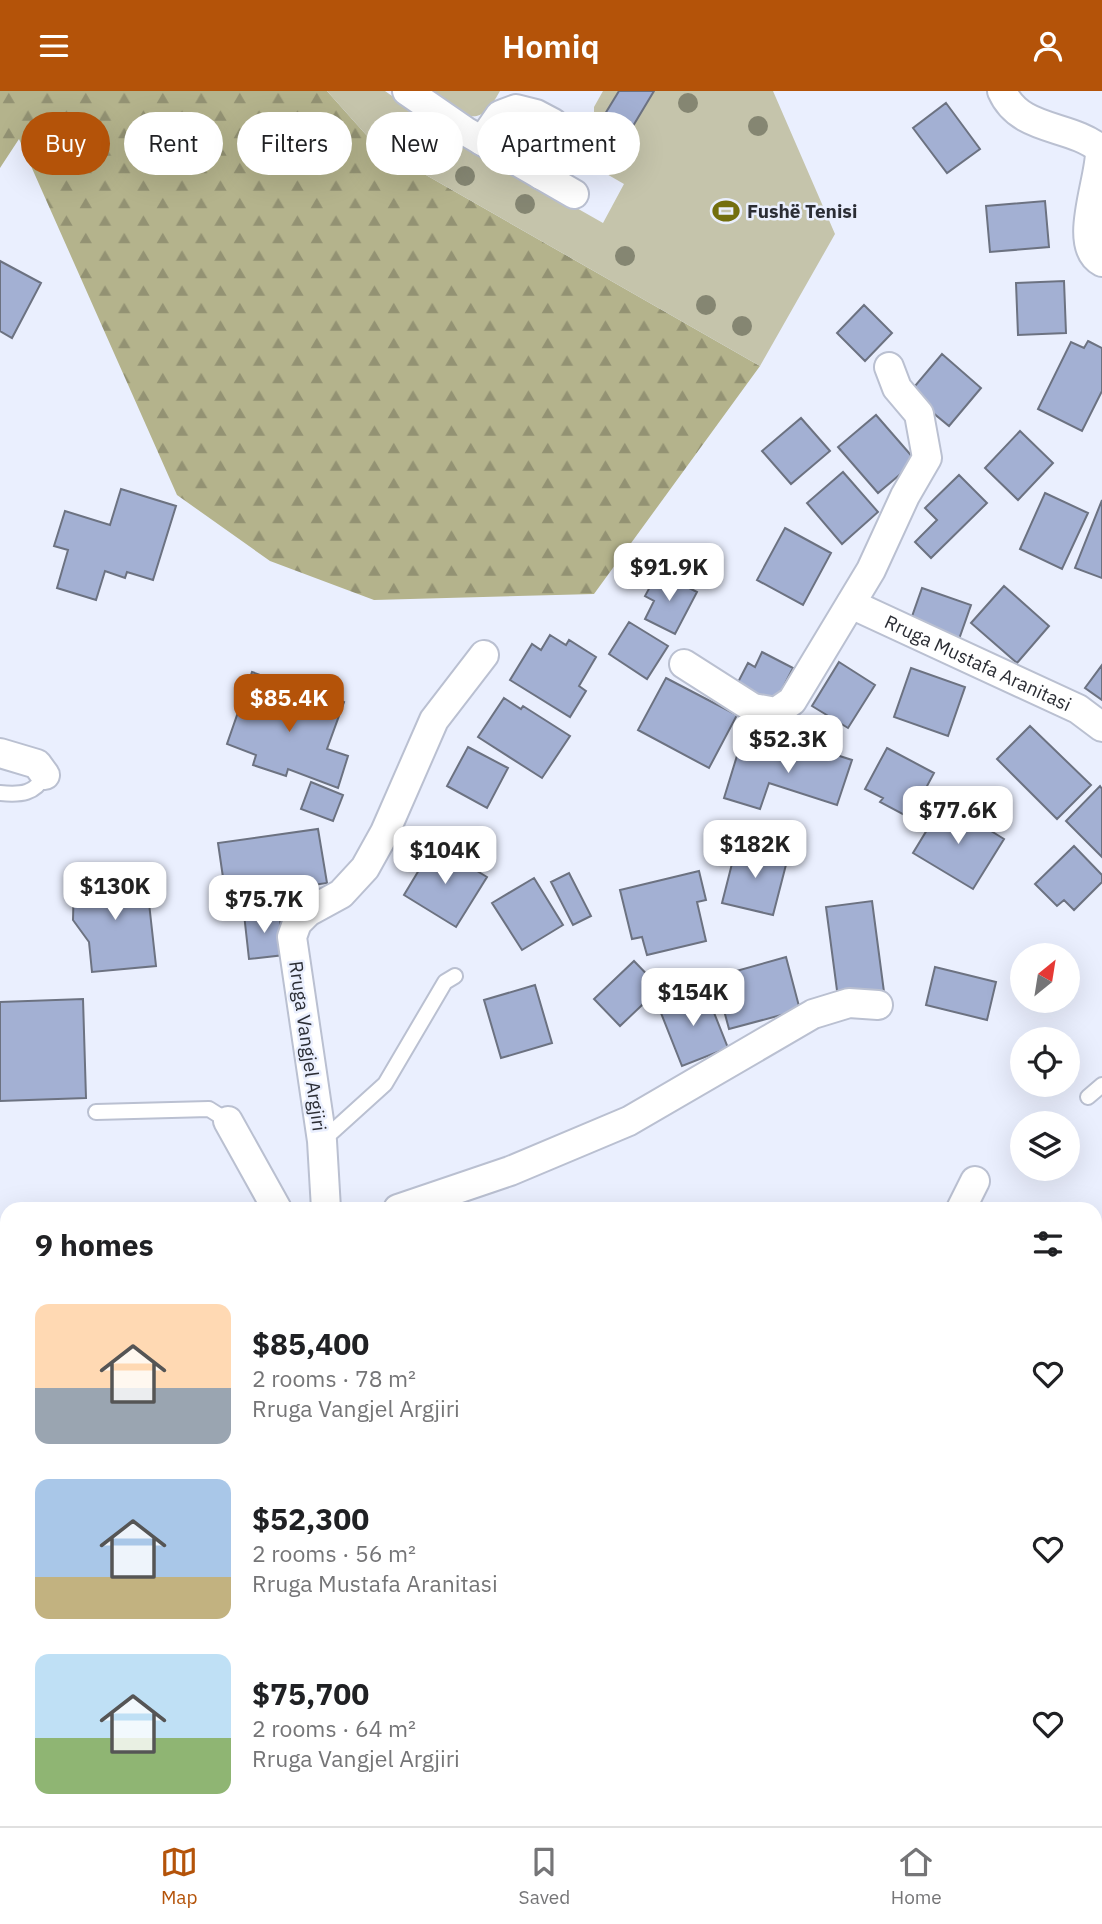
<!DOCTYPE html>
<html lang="en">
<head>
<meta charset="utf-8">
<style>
	:root { --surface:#fff; --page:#f2f2f2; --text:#202124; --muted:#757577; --line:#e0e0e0; --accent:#b45309 }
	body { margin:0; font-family:"IBM Plex Sans",sans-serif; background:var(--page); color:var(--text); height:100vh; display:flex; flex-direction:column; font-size:26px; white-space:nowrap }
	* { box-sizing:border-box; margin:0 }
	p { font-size:23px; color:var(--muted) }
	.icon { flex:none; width:38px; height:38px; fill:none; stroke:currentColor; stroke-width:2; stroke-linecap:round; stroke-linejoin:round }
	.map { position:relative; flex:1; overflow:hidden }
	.panel { position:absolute; left:0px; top:1111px; width:1102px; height:625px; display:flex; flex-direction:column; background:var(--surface); border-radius:21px 21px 0 0; box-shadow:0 7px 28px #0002 }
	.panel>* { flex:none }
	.banner { position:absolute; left:21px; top:21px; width:700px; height:63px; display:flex; gap:14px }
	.needle { width:46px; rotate:30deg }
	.buttons { position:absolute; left:1010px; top:852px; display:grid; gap:14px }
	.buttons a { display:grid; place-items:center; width:70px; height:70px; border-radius:50%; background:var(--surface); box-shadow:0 7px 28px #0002; font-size:35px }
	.price { position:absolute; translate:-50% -60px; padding:0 16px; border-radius:14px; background:#fff; color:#222; font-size:23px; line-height:46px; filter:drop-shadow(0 2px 4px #0008) }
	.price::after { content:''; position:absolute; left:50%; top:42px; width:21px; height:16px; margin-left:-10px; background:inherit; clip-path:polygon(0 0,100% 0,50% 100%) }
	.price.selected { background:var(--accent); color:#fff }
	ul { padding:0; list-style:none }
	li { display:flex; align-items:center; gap:21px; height:175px; padding:0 35px }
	li span { display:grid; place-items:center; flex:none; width:196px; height:140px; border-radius:14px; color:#555 }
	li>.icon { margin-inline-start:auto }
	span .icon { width:84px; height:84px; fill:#fffc; stroke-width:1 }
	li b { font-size:30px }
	h2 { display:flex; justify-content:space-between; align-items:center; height:84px; padding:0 35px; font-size:30px }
	.pill { padding:0 24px; border-radius:32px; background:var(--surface); box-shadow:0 7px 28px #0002; font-size:24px; line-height:63px }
	.pill.selected { background:var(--accent); color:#fff }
	header { display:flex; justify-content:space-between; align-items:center; height:91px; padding:0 35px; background:var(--accent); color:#fff; font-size:32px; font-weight:600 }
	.menu { display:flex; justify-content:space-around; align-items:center; height:98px; border-top:2px solid var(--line); background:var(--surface); font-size:19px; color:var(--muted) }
	.menu a { display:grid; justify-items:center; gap:4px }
	.menu .selected { color:var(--accent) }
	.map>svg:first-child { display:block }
	.forest { fill:url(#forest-firs) }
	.cemetery { fill:url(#cemetery-stones) }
	.garden { fill:#c5c4ab }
	.building { fill:#a3b0d3; stroke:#6c7281; stroke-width:2 }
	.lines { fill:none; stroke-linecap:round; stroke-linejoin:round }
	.service-casing { stroke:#bac0d1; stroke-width:18 }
	.minor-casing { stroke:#bac0d1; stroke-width:32 }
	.secondary-casing { stroke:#bac0d1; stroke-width:42 }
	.service { stroke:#fff; stroke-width:14 }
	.minor { stroke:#fff; stroke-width:28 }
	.secondary { stroke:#d2daf4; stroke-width:38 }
	.tree { fill:#858672 }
	.labels { text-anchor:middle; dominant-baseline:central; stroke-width:5; stroke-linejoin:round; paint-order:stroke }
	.poi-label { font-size:19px; font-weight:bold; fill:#2b2d34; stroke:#eaeffe; text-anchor:start }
	.street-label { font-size:19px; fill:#2b2d34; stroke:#eaeffe }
</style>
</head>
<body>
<header><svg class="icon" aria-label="menu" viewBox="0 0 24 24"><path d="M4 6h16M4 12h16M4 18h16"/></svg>Homiq<svg class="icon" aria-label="person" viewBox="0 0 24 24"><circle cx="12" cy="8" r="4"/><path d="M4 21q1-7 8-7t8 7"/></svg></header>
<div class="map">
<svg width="1102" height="1735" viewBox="0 0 1102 1735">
	<defs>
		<pattern id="forest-firs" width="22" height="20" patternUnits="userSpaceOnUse" patternTransform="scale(1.75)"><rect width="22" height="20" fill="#b4b38c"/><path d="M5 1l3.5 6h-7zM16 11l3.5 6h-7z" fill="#939273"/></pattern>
		<pattern id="cemetery-stones" width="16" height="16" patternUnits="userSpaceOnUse" patternTransform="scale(1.75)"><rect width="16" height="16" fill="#c5c4ab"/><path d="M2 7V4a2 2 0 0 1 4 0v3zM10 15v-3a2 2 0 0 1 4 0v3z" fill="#a0a08c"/></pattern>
	</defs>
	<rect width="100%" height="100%" fill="#eaeffe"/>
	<path class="forest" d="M 0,0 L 327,0 L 377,56 L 760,275 L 594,503 L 374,509 L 270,470 L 177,404 L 19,48 L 0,77 Z"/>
	<path class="cemetery" d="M 0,1136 L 7,1137 L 7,1658 L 0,1666 Z"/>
	<path class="garden" d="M 327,0 L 385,0 L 443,41 L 603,132 L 624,93 L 572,63 L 594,27 L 594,16 L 603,0 L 773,0 L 835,143 L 760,275 L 377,56 Z
		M 432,0 L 500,0 C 476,43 465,23 432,0 Z"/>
	<path class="building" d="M 619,0 L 654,0 L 606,80 L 580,64 Z
		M 946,12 L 980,58 L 947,82 L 913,37 Z
		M 1045,110 L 1049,156 L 990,161 L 986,115 Z
		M 0,170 L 41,192 L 12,247 L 0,240 Z
		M 1064,190 L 1066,242 L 1018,244 L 1016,192 Z
		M 864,214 L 892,242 L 865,270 L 837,242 Z
		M 1088,250 L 1102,257 L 1102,300 L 1082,340 L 1038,318 L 1071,251 L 1084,257 Z
		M 942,263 L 981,297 L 949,335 L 909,302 Z
		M 876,324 L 916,370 L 878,402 L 838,356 Z
		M 801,327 L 830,360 L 791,393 L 762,360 Z
		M 1020,340 L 1053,372 L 1018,409 L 985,377 Z
		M 843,381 L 878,421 L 842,453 L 807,412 Z
		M 959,384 L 987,412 L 931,467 L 915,451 L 937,429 L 925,417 Z
		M 121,398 L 176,415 L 153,489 L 127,481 L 125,487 L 105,480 L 96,509 L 57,497 L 68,459 L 54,455 L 65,420 L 110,434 Z
		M 1045,402 L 1088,422 L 1062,478 L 1020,458 Z
		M 1102,409 L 1102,487 L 1075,477 Z
		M 785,437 L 831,462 L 803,514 L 757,489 Z
		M 658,481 L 697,501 L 675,543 L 645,528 L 654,510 L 645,505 Z
		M 1004,495 L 1049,535 L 1017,572 L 971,532 Z
		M 922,497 L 971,514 L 958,551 L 909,534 Z
		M 629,531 L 668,555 L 647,588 L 609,563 Z
		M 550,544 L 566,554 L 569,549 L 596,566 L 579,595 L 586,600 L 570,626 L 510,589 L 532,553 L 541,559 Z
		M 762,561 L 793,577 L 774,614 L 736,595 L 748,572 L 755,576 Z
		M 839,571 L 875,594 L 848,637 L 812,615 Z
		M 1102,574 L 1102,609 L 1085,597 Z
		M 911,577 L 965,596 L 948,645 L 894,626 Z
		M 252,581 L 280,591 L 271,614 L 306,626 L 315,600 L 344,611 L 327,658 L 348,665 L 338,697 L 288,678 L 286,685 L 253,674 L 256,664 L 227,653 Z
		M 666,587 L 737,624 L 709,677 L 638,639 Z
		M 504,607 L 521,618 L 523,615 L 570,645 L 542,687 L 478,646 Z
		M 1030,635 L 1091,694 L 1057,728 L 997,668 Z
		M 796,651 L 852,669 L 837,714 L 769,692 L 760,718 L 724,707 L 740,655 L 790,671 Z
		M 468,656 L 508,677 L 487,717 L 447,695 Z
		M 887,657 L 934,682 L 910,727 L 880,711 L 883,707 L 865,698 Z
		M 311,691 L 343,704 L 333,730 L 301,718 Z
		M 1100,695 L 1102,698 L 1102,766 L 1066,730 Z
		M 944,711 L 1004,748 L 973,798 L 913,762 Z
		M 318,738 L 327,792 L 226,807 L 218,752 Z
		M 737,753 L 788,766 L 773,824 L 722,812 Z
		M 434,754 L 487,786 L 456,836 L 404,804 Z
		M 1074,755 L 1102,784 L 1102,791 L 1074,819 L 1064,809 L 1057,815 L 1035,793 Z
		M 699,780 L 706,809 L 697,811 L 706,850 L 647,864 L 642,846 L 632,848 L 620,799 Z
		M 569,782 L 591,825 L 573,834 L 551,791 Z
		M 146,785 L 156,875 L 92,881 L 89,851 L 73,829 L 74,789 Z
		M 534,787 L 563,834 L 522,859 L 492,812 Z
		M 872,810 L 884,901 L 838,907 L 826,816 Z
		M 279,820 L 284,864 L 249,868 L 244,823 Z
		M 786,866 L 800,919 L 729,938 L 715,886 Z
		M 634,870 L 660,897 L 620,935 L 594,908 Z
		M 935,876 L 996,891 L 987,929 L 926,914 Z
		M 535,894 L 552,952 L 501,967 L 484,909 Z
		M 705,899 L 728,957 L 682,975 L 659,917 Z
		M 83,908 L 86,1007 L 0,1010 L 0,911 Z
		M 1102,1363 L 1102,1414 L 1096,1414 L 1096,1364 Z
		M 1096,1432 L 1102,1432 L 1102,1509 L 1096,1509 Z"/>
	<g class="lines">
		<g class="service-casing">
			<path id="service" d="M 0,702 C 21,704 35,703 45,684
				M 1088,1006 L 1102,994
				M 96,1021 L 209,1018 L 228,1030
				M 322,1050 L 385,993 L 445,891 L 455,885
				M 0,1529 L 7,1524
				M 0,1634 L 7,1626
				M 395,1729 L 396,1735
				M 920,1729 L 921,1735"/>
		</g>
		<g class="minor-casing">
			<g id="minor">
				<path d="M 407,0 L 465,40 L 574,103"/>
				<path d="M 1002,0 C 1020,41 1070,33 1100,58 C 1102,86 1071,155 1102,171"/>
				<path d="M 482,50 L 500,24 L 516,18 L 536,23 L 553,32 L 559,49 L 541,84"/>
				<path id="s1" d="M 851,513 L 1078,618 L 1102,636"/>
				<path d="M 684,573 L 753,617 L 776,621 L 792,610 L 871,479 L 905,405 L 927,367 L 919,323 L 897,297 L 889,276"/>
				<path d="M 0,662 L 37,673 L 45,684"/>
				<path d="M 228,1030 L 277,1118"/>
				<path d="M 326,1118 L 322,1050 L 292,846 L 297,832 L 308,821 L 341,803 L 365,777 L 385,741 L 434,629 L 484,564"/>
				<path d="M 398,1118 L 510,1080 L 629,1030 L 813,923 L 849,912 L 878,914"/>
				<path d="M 961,1118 L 975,1090"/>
				<path d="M 0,1692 L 7,1684"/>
			</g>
		</g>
		<g class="secondary-casing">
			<path id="secondary" d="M 509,1729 L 514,1735
				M 12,1735 L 41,1729"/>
		</g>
		<use href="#service" class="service"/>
		<use href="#minor" class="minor"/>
		<use href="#secondary" class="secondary"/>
	</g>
	<g class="tree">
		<circle cx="688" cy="12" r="10"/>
		<circle cx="758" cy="35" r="10"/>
		<circle cx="534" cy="50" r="10"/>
		<circle cx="422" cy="58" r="10"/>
		<circle cx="465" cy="85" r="10"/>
		<circle cx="525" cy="113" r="10"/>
		<circle cx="625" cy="165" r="10"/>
		<circle cx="706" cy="214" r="10"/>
		<circle cx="742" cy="235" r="10"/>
	</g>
	<defs>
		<g id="stadium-bare" transform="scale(2.1)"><path d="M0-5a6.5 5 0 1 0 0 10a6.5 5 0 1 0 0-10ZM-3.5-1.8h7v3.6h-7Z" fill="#736f0f" stroke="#eaeffe" stroke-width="2.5" paint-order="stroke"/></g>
	</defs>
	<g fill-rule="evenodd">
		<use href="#stadium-bare" x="726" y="120"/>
	</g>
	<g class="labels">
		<g class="poi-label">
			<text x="747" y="120">Fushë Tenisi</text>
		</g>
		<g class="street-label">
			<text stroke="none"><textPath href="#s1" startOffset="140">Rruga Mustafa Aranitasi</textPath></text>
			<text transform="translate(308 955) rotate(82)">Rruga Vangjel Argjiri</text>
		</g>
	</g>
</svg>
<div class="buttons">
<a><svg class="needle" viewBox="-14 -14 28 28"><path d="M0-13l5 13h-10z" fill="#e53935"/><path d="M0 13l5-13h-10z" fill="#757577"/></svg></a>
<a><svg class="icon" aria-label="locate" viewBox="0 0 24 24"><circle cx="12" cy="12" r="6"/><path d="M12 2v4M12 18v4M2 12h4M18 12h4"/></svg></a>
<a><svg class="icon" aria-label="layers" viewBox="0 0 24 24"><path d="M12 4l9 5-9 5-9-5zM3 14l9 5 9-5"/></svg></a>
</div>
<b class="price" style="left:669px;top:512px">$91.9K</b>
<b class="price selected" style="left:289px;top:643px">$85.4K</b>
<b class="price" style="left:788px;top:684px">$52.3K</b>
<b class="price" style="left:958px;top:755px">$77.6K</b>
<b class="price" style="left:755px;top:789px">$182K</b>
<b class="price" style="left:445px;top:795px">$104K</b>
<b class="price" style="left:115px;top:831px">$130K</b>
<b class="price" style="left:264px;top:844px">$75.7K</b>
<b class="price" style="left:693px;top:937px">$154K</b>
<div class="banner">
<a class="pill selected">Buy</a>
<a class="pill">Rent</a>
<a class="pill">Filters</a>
<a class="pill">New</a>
<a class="pill">Apartment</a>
</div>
<section class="panel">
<h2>9 homes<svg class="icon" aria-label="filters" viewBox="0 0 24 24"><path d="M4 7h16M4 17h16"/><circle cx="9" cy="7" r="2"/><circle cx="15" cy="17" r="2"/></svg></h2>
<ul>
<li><span style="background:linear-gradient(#ffd9b3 60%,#9aa5b1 0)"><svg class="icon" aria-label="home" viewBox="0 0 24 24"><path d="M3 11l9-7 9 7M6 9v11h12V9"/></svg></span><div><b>$85,400</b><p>2 rooms · 78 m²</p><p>Rruga Vangjel Argjiri</p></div><svg class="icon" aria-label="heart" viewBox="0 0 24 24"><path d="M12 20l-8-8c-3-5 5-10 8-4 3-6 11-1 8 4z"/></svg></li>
<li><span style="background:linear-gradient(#a9c7e8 70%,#c2b280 0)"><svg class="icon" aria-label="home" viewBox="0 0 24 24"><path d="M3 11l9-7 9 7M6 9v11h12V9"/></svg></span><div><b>$52,300</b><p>2 rooms · 56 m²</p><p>Rruga Mustafa Aranitasi</p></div><svg class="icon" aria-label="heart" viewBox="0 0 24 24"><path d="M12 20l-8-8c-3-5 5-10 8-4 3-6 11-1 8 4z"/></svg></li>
<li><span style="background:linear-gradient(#bfe0f5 60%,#8fb573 0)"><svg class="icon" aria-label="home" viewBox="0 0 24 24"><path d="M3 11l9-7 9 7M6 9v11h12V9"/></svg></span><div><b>$75,700</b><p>2 rooms · 64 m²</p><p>Rruga Vangjel Argjiri</p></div><svg class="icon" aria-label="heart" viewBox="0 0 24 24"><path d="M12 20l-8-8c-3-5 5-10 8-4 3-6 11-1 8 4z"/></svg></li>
</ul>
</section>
</div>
<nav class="menu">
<a class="selected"><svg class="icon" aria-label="map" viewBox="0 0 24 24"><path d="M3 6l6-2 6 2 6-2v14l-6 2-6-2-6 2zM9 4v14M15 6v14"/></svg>Map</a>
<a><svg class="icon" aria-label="saved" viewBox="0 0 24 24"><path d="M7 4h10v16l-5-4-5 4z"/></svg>Saved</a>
<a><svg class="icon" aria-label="home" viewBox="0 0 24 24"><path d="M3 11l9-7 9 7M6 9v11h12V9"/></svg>Home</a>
</nav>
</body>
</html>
